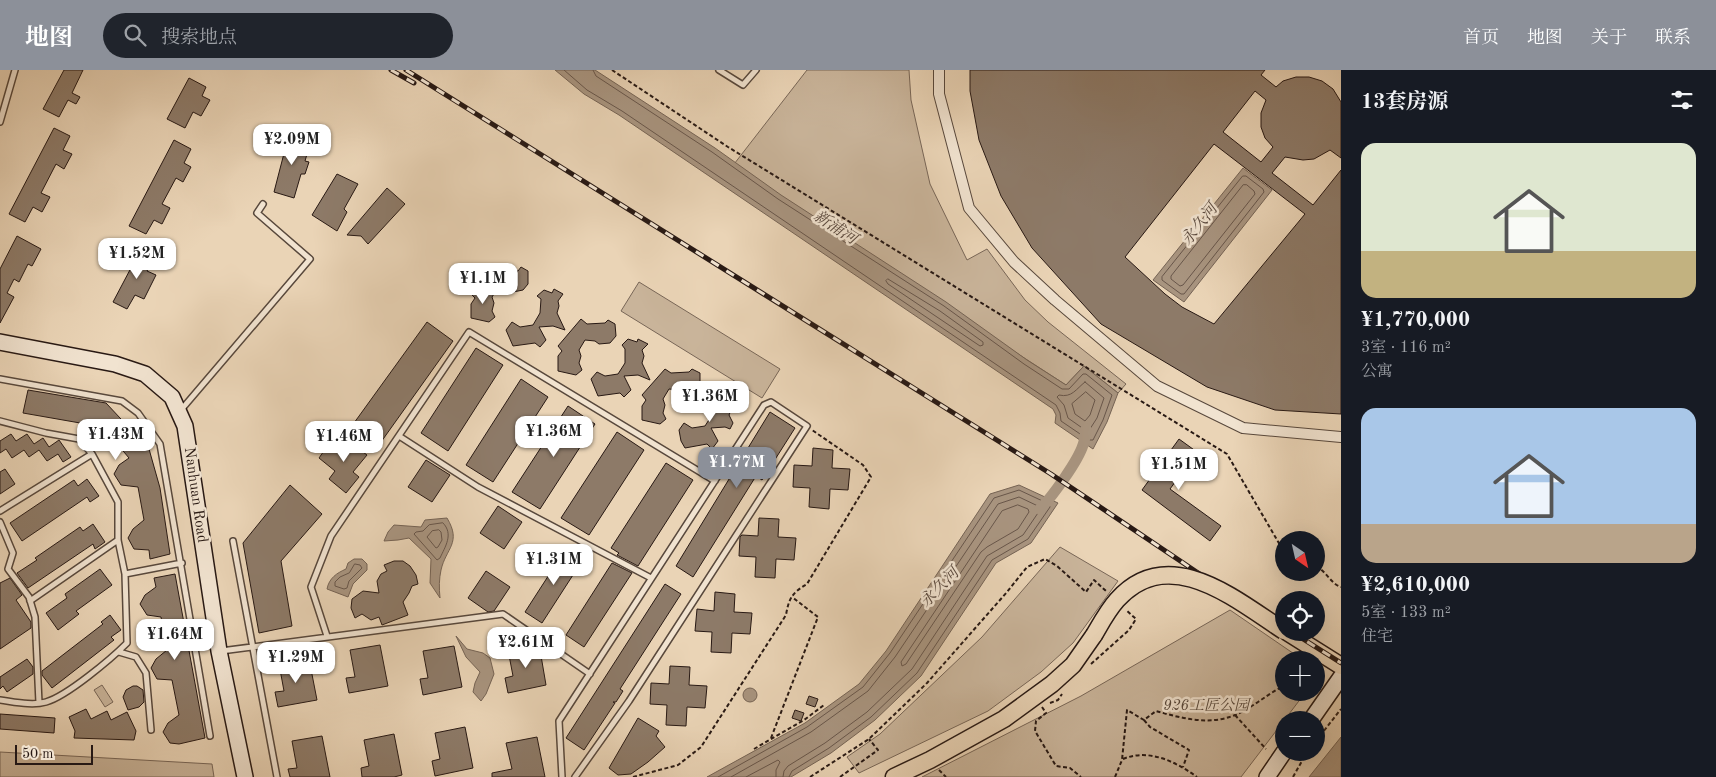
<!DOCTYPE html>
<html lang="zh">
<head>
<meta charset="utf-8">
<style>
	:root { --surface:#171b24; --page:#20242c; --text:#f1f3f6; --muted:#9ea1a6; --accent:#8c9099 }
	body { margin:0; font-family:"Old Standard TT","Noto Serif SC",serif; background:var(--page); color:var(--text); height:100vh; display:flex; flex-direction:column; font-size:19px; white-space:nowrap }
	* { box-sizing:border-box; margin:0 }
	p { font-size:16px; color:var(--muted) }
	.icon { flex:none; width:28px; height:28px; fill:none; stroke:currentColor; stroke-width:2; stroke-linecap:round; stroke-linejoin:round }
	.map { position:relative; flex:1; overflow:hidden }
	.side { display:flex; flex-direction:column; background:var(--surface); width:375px }
	.side>* { flex:none }
	.needle { width:32px; rotate:146deg }
	.tools { position:absolute; left:1275px; top:461px; display:grid; gap:10px }
	.tools a { display:grid; place-items:center; width:50px; height:50px; border-radius:50%; background:var(--surface); box-shadow:0 5px 20px #0002; font-size:25px }
	.scale { position:absolute; left:15px; bottom:12px; width:78px; box-sizing:border-box; padding-left:5px; border:2px solid #281914; border-top:0; font-size:14px; line-height:18px; white-space:nowrap; color:#281914; -webkit-text-stroke:4px #f1e3d0; paint-order:stroke }
	.price { position:absolute; translate:-50% -42px; padding:0 11px; border-radius:10px; background:#fff; color:#222; font-size:16px; line-height:32px; filter:drop-shadow(0 1px 2px #0008) }
	.price::after { content:''; position:absolute; left:50%; top:30px; width:15px; height:11px; margin-left:-8px; background:inherit; clip-path:polygon(0 0,100% 0,50% 100%) }
	.price.current { background:var(--accent); color:#fff }
	ul { padding:0; list-style:none }
	li { display:grid; align-content:center; gap:10px; height:265px; padding:0 20px }
	li span { display:grid; place-items:center; height:155px; border-radius:15px; color:#555 }
	li>.icon { margin-inline-start:auto }
	span .icon { width:90px; height:90px; fill:#fffc; stroke-width:1 }
	li b { font-size:21px }
	h2 { display:flex; justify-content:space-between; align-items:center; height:60px; padding:0 20px; font-size:21px }
	header { display:flex; align-items:center; gap:30px; box-sizing:border-box; height:70px; padding:0 25px; background:var(--accent); color:#fff }
	header strong { font-size:24px }
	nav { display:flex; gap:28px; margin-inline-start:auto; font-size:18px }
	.search { width:350px; height:45px; background:var(--page); display:flex; align-items:center; gap:12px; box-sizing:border-box; padding:0 18px; border-radius:28px; color:var(--muted); font-size:19px }
	main { display:flex; flex:1; min-height:0 }
	.map>svg:first-child { display:block }
	.green { fill:#c9b49a; stroke:#786657 }
	.water { fill:#a8947f; stroke:#756354 }
	.lines { fill:none; stroke-linecap:round; stroke-linejoin:round }
	.shore { stroke:#68564a; stroke-width:1 }
	.canal { stroke:#a8947f; stroke-width:11 }
	.building { fill:#8d7a68; stroke:#281914; fill-rule:evenodd }
	.lane-casing { stroke:#58483c; stroke-width:8 }
	.street-casing { stroke:#58483c; stroke-width:12 }
	.secondary-casing { stroke:#281914; stroke-width:18 }
	.primary-casing { stroke:#281914; stroke-width:19 }
	.path { stroke:#281914; stroke-width:2; stroke-dasharray:4 2.5; stroke-linecap:butt }
	.lane { stroke:#f1e3d0; stroke-width:5 }
	.street { stroke:#f1e3d0; stroke-width:10 }
	.secondary { stroke:#f1e3d0; stroke-width:15 }
	.primary { stroke:#ead4b6; stroke-width:16 }
	.rail-casing { stroke:#281914; stroke-width:5 }
	.rail { stroke:#f1e3d0; stroke-width:3; stroke-dasharray:9; stroke-linecap:butt }
	.primary-bridge-casing { stroke:#281914; stroke-width:19; stroke-linecap:butt }
	.primary-bridge { stroke:#ead4b6; stroke-width:16 }
	.labels { text-anchor:middle; dominant-baseline:central; stroke-width:5; stroke-linejoin:round; paint-order:stroke }
	.street-label { font-size:15px; fill:#281914; stroke:#f1e3d0 }
	.park-label { font-size:15px; font-style:italic; fill:#58483c; stroke:#f1e3d0 }
	.water-label { font-size:16px; font-style:italic; fill:#5b4a3f; stroke:#f1e3d0 }
</style>
</head>
<body>
<header>
<strong>地图</strong>
<div class="search"><svg class="icon" aria-label="search" viewBox="0 0 24 24"><circle cx="10" cy="10" r="6"/><path d="M15 15l6 6"/></svg>搜索地点</div>
<nav><a>首页</a><a>地图</a><a>关于</a><a>联系</a></nav>
</header>
<main>
<div class="map">
<svg width="1341" height="707" viewBox="0 0 1341 707">
	<rect width="100%" height="100%" fill="#ead4b6"/>
	<filter id="stains"><feTurbulence type="fractalNoise" baseFrequency=".004" numOctaves="4"/><feColorMatrix values="0 0 0 0 .2 0 0 0 0 .09 0 0 0 0 .02 0 0 0 .5 -.17"/></filter>
	<radialGradient id="worn" r=".72"><stop offset=".6" stop-color="#630" stop-opacity="0"/><stop offset="1" stop-color="#630" stop-opacity=".3"/></radialGradient>
	<path class="green" d="M 807,0 L 909,0 L 911,30 L 930,114 L 967,190 L 987,179 L 1025,230 L 1048,252 L 1126,314 L 1118,323 L 1084,296 L 1066,315 L 731,98 Z
		M 639,212 L 780,299 L 762,328 L 621,241 Z
		M 1060,477 L 1118,511 L 1073,573 L 1041,602 L 988,641 L 859,703 L 847,687 L 880,664 L 982,567 Z
		M 1230,540 L 1303,590 L 1284,590 L 1284,622 L 1305,623 L 1241,707 L 922,707 L 1081,626 Z
		M 102,615 L 113,632 L 105,637 L 94,620 Z
		M 0,682 L 212,694 L 214,707 L 0,707 Z"/>
	<path class="water" d="M 555,0 L 595,0 L 715,78 L 781,125 L 946,232 L 1027,290 L 1066,315 L 1084,296 L 1118,323 L 1107,352 L 1093,379 L 1055,353 L 1056,345 L 1053,339 L 619,45 L 584,24 Z
		M 1243,98 L 1272,120 L 1184,232 L 1153,210 Z
		M 1019,415 L 1058,433 L 1031,473 L 996,493 L 921,606 L 875,650 L 831,683 L 791,707 L 707,707 L 805,653 L 859,614 L 886,581 L 990,424 Z
		M 447,448 C 462,473 446,478 441,500 C 439,509 439,518 440,528 L 430,513 L 431,489 L 409,468 L 398,470 L 384,471 L 388,462 L 394,455 L 421,457 L 425,450 Z
		M 354,489 L 362,489 L 367,494 L 367,500 L 353,514 L 348,527 L 327,519 C 329,508 337,503 346,499 L 348,493 Z
		M 456,566 L 467,579 L 483,583 L 490,588 L 494,604 L 486,624 L 481,631 L 473,622 L 475,613 L 480,602 L 466,587 Z
		M743 625a7 7 0 1 1 14 0a7 7 0 1 1-14 0Z
		M 1341,667 L 1341,707 L 1309,707 Z"/>
	<g class="lines">
		<path class="shore" d="M 564,0 L 587,20 L 622,41 L 1056,335 L 1060,343 L 1061,351 L 1089,370 L 1093,370 L 1103,350 L 1112,325 L 1086,304 L 1083,304 L 1069,319 L 1062,319 L 1024,294 L 944,236 L 778,129 L 712,82 L 596,6 L 593,0
			M 1243,106 L 1246,106 L 1263,119 L 1264,122 L 1184,224 L 1181,224 L 1162,210 L 1162,207 Z
			M 1247,115 L 1254,121 L 1255,124 L 1183,215 L 1180,216 L 1171,209 L 1171,206 L 1243,115 Z
			M 888,209 L 940,241 L 983,272 L 983,275 L 980,276 L 888,214 L 886,211 Z
			M 1085,312 L 1104,328 L 1097,348 L 1088,362 L 1068,348 L 1064,335 L 1057,327 L 1059,325 C 1072,328 1076,319 1085,312 Z
			M 1086,322 L 1095,330 L 1090,345 L 1085,351 L 1075,344 L 1072,334 Z
			M 1018,435 L 1028,439 L 1029,442 L 1018,459 L 987,477 L 981,482 L 906,594 L 902,596 L 901,592 L 1002,441 Z
			M 443,453 C 454,464 445,477 440,488 L 437,490 L 414,464 L 416,462 L 423,461 L 429,455 Z
			M 439,460 L 441,462 L 442,470 L 438,477 L 436,478 L 427,467 L 432,461 Z
			M 355,494 L 360,495 L 362,498 L 349,511 L 347,518 L 344,519 L 335,516 L 335,512 L 340,507 L 349,503 Z
			M 718,707 L 807,657 L 863,617 L 890,583 L 994,428 L 1019,420 L 1049,434 L 1050,437 L 1028,469 L 992,490 L 917,603 L 871,647 L 829,678 L 792,701 L 789,707
			M 731,707 L 811,662 L 868,621 L 895,587 L 998,434 L 1019,427 L 1040,437 L 1040,440 L 1023,465 L 987,486 L 912,599 L 867,642 L 825,673 L 788,696 L 784,701 L 783,707
			M 746,707 L 778,690 L 780,692 L 776,700 L 776,707"/>
		<path class="canal" d="M 1040,439 C 1052,427 1078,391 1083,375 C 1085,370 1085,364 1086,359"/>
	</g>
	<path class="building" d="M 64,0 L 83,0 L 72,23 L 80,27 L 76,34 L 68,30 L 59,47 L 43,39 Z
		M 970,0 L 1265,0 L 1261,5 L 1276,17 L 1283,11 L 1296,7 L 1309,7 L 1322,11 L 1333,19 L 1341,32 L 1341,88 L 1330,80 L 1314,89 L 1303,90 L 1285,87 L 1272,103 L 1313,135 L 1341,100 L 1341,344 L 1275,340 L 1207,317 L 1101,254 L 1032,178 L 1001,126 L 979,70 L 970,21 ZM 1255,21 L 1266,30 L 1261,43 L 1261,57 L 1265,68 L 1273,77 L 1261,92 L 1223,62 ZM 1214,74 L 1305,144 L 1214,254 L 1182,237 L 1165,224 L 1125,187 Z
		M 189,8 L 206,17 L 202,26 L 210,30 L 201,46 L 193,42 L 185,58 L 167,49 Z
		M 54,58 L 70,66 L 63,80 L 72,84 L 64,99 L 56,94 L 41,123 L 50,127 L 42,142 L 33,137 L 25,152 L 9,144 Z
		M 289,64 L 303,67 L 303,72 L 310,74 L 305,91 L 309,92 L 305,104 L 301,104 L 294,128 L 274,122 Z
		M 174,70 L 191,79 L 184,93 L 191,97 L 183,112 L 176,108 L 162,134 L 170,138 L 162,154 L 154,150 L 146,164 L 129,156 Z
		M 337,104 L 358,114 L 344,139 L 347,142 L 337,161 L 312,145 Z
		M 387,118 L 405,134 L 368,174 L 361,166 L 347,165 Z
		M 17,166 L 41,179 L 32,196 L 28,194 L 19,212 L 14,209 L 7,223 L 14,227 L 0,253 L 0,199 Z
		M 141,179 L 155,186 L 147,201 L 156,205 L 144,229 L 135,225 L 127,239 L 113,232 Z
		M 494,197 L 500,201 L 518,201 L 521,197 L 528,201 L 528,214 L 523,220 L 513,222 L 487,205 Z
		M 477,217 L 496,221 L 492,227 L 494,233 L 492,241 L 495,247 L 489,252 L 471,248 L 471,234 L 475,228 L 471,224 Z
		M 554,219 L 563,224 L 558,231 L 559,236 L 557,243 L 565,260 L 553,256 L 539,257 L 546,270 L 540,277 L 535,273 L 513,276 L 506,260 L 512,252 L 520,257 L 533,255 L 540,243 L 541,229 L 537,226 L 544,220 L 552,223 Z
		M 581,249 L 587,254 L 605,253 L 608,250 L 615,254 L 616,266 L 610,273 L 599,274 L 595,271 L 585,270 L 579,280 L 581,286 L 579,293 L 582,300 L 576,305 L 558,301 L 558,286 L 562,281 L 558,276 Z
		M 427,252 L 453,271 L 381,372 L 354,353 Z
		M 628,269 L 637,272 L 638,269 L 648,274 L 642,280 L 644,286 L 642,293 L 650,310 L 638,305 L 624,306 L 631,320 L 624,327 L 620,323 L 598,326 L 591,309 L 597,302 L 605,306 L 618,304 L 625,293 L 625,279 L 622,275 Z
		M 476,278 L 503,295 L 448,381 L 421,363 Z
		M 665,299 L 671,303 L 689,302 L 692,299 L 700,303 L 700,316 L 694,322 L 683,324 L 679,320 L 669,319 L 663,329 L 665,335 L 663,343 L 666,349 L 660,354 L 642,350 L 642,336 L 646,330 L 642,325 Z
		M 521,309 L 548,327 L 493,412 L 466,395 Z
		M 28,320 L 106,333 L 149,379 L 160,418 L 170,484 L 150,489 L 149,480 L 134,479 L 128,468 L 133,459 L 144,450 L 138,417 L 121,415 L 114,404 L 119,395 L 129,388 L 103,357 L 23,343 Z
		M 716,321 L 724,324 L 726,321 L 735,325 L 730,332 L 732,338 L 729,345 L 733,353 L 730,359 L 725,357 L 711,358 L 718,371 L 712,379 L 707,374 L 685,378 L 681,371 L 679,360 L 684,353 L 692,358 L 705,356 L 712,345 L 713,331 L 709,327 Z
		M 568,336 L 595,354 L 540,439 L 512,422 Z
		M 770,342 L 795,358 L 762,410 L 756,406 L 693,507 L 676,496 Z
		M 617,362 L 644,380 L 589,465 L 561,448 Z
		M 11,364 L 16,371 L 27,364 L 34,374 L 43,368 L 49,377 L 59,370 L 71,387 L 63,392 L 58,384 L 47,391 L 39,380 L 29,387 L 24,380 L 12,388 L 6,379 L 0,383 L 0,371 Z
		M 343,367 L 367,385 L 353,402 L 359,407 L 346,423 L 329,409 L 335,401 L 319,388 L 326,378 L 331,382 Z
		M 1179,369 L 1197,382 L 1170,419 L 1221,456 L 1210,471 L 1142,420 Z
		M 813,378 L 833,380 L 832,398 L 850,399 L 848,420 L 830,419 L 829,439 L 809,437 L 810,418 L 793,417 L 794,395 L 812,396 Z
		M 426,390 L 450,405 L 432,432 L 408,417 Z
		M 666,393 L 693,410 L 638,496 L 636,495 L 617,485 L 619,483 L 611,478 Z
		M 5,399 L 15,414 L 0,424 L 0,402 Z
		M 87,409 L 99,426 L 90,432 L 87,427 L 22,471 L 10,453 L 74,410 L 78,416 Z
		M 290,415 L 322,444 L 281,491 L 292,556 L 259,563 L 243,473 Z
		M 498,436 L 522,452 L 504,479 L 480,463 Z
		M 759,448 L 779,449 L 778,467 L 796,468 L 794,490 L 776,489 L 775,508 L 755,507 L 756,487 L 739,486 L 740,467 L 742,465 L 758,466 Z
		M 93,454 L 105,472 L 95,479 L 93,474 L 28,518 L 17,503 L 37,490 L 35,488 L 80,457 L 83,461 Z
		M 565,480 L 582,491 L 542,553 L 525,542 Z
		M 394,491 L 403,491 L 410,496 L 416,505 L 418,514 L 412,516 L 409,523 L 403,532 L 408,545 L 382,555 L 379,547 L 371,550 L 362,544 L 355,548 L 351,538 L 352,529 L 363,521 L 379,523 L 377,511 L 381,504 L 387,501 L 384,495 Z
		M 612,493 L 632,503 L 584,577 L 566,565 Z
		M 100,499 L 112,515 L 76,541 L 79,544 L 58,560 L 46,543 L 67,528 L 65,524 Z
		M 486,501 L 510,517 L 494,541 L 488,542 L 468,528 Z
		M 175,504 L 205,668 L 179,674 L 170,673 L 163,662 L 168,653 L 179,645 L 172,610 L 157,609 L 151,598 L 156,589 L 167,580 L 161,547 L 147,545 L 140,534 L 145,525 L 156,517 L 154,508 Z
		M 10,508 L 22,525 L 16,530 L 31,552 L 31,558 L 0,579 L 0,513 Z
		M 665,514 L 681,524 L 620,619 L 623,621 L 616,632 L 613,632 L 615,633 L 584,680 L 566,668 Z
		M 715,522 L 735,524 L 734,542 L 752,543 L 750,564 L 732,563 L 731,583 L 711,582 L 712,562 L 695,561 L 697,539 L 714,541 Z
		M 110,545 L 121,560 L 111,567 L 114,570 L 52,618 L 42,605 L 42,601 L 103,554 L 101,552 Z
		M 539,574 L 546,615 L 508,623 L 505,608 L 513,606 L 508,580 Z
		M 380,575 L 388,616 L 349,623 L 346,608 L 355,607 L 350,580 Z
		M 454,576 L 462,617 L 423,625 L 420,609 L 428,608 L 423,581 Z
		M 27,589 L 33,597 L 33,604 L 7,622 L 3,616 L 0,619 L 0,607 Z
		M 309,589 L 317,630 L 278,637 L 275,622 L 284,621 L 279,594 Z
		M 670,596 L 690,597 L 689,615 L 707,616 L 705,638 L 687,637 L 686,656 L 666,655 L 667,635 L 650,634 L 651,613 L 669,614 Z
		M 133,616 L 137,616 L 143,620 L 144,632 L 139,637 L 128,640 L 123,627 L 126,620 Z
		M 809,626 L 818,629 L 815,637 L 806,634 Z
		M 86,639 L 91,649 L 107,641 L 111,650 L 127,642 L 136,661 L 134,670 L 74,668 L 75,661 L 69,647 Z
		M 795,640 L 804,643 L 801,651 L 792,648 Z
		M 0,644 L 55,648 L 54,663 L 0,659 Z
		M 638,648 L 659,661 L 656,666 L 665,677 L 648,692 L 631,704 L 618,705 L 609,698 Z
		M 465,657 L 473,698 L 435,706 L 432,691 L 440,689 L 435,663 Z
		M 394,664 L 402,705 L 394,707 L 362,707 L 361,698 L 369,696 L 364,670 Z
		M 322,666 L 330,707 L 290,707 L 288,699 L 297,698 L 292,671 Z
		M 537,667 L 545,707 L 492,707 L 492,703 L 512,699 L 506,673 Z"/>
	<g class="lines">
		<g class="lane-casing">
			<path id="lane" d="M 719,0 L 743,15 L 756,0
				M 0,52 L 15,0
				M 0,309 L 122,331 L 138,343 L 160,374 L 210,666
				M 181,340 L 310,189 L 257,143 L 263,134
				M 0,351 L 46,363 L 79,369 L 92,384 L 118,432 L 118,470 L 125,504 L 127,573 C 111,589 67,626 46,632 C 32,636 15,632 0,630
				M 399,366 L 478,417 L 651,508
				M 0,441 L 92,384
				M 0,452 L 13,483 L 8,499 L 29,527 L 35,547 L 39,633
				M 233,471 L 277,707
				M 125,504 L 182,493
				M 30,531 L 118,470
				M 327,566 L 311,517 L 331,466 L 469,262 L 715,411
				M 221,581 L 503,544 L 590,604
				M 119,582 L 136,587 L 146,603 L 151,660
				M 562,707 L 559,651 L 764,335 L 771,332 L 807,356 L 629,631 L 575,707"/>
		</g>
		<g class="street-casing">
			<path id="street" d="M 939,0 L 939,24 L 969,138 L 1014,192 L 1055,230 L 1157,316 L 1243,358 L 1341,367"/>
		</g>
		<g class="secondary-casing">
			<path id="secondary" d="M 0,272 L 115,294 L 145,304 L 172,327 L 185,356 L 219,581 L 245,707
				M 1311,650 L 1341,607
				M 1267,707 L 1284,682"/>
		</g>
		<g class="primary-casing">
			<path id="primary" d="M 1287,562 L 1341,596
				M 894,707 L 930,690 L 1004,649 L 1052,614 L 1073,595 L 1094,565"/>
		</g>
		<path class="path" d="M 612,0 L 728,77 L 1227,384 L 1280,475 L 1284,477
			M 1316,496 C 1326,501 1331,514 1341,517
			M 1091,594 L 1129,560 L 1136,549 L 1126,540
			M 1316,610 L 1320,609
			M 1050,633 L 1058,630 L 1062,624
			M 1042,637 L 1046,643 L 1036,651 L 1035,661 L 1056,696 L 1070,698 L 1081,707
			M 1235,645 L 1266,679
			M 1144,650 L 1150,657 L 1189,680 L 1183,697
			M 771,668 L 818,547 L 792,527
			M 1316,671 L 1341,639
			M 754,679 L 804,650 L 824,635
			M 1123,689 C 1149,678 1176,692 1197,707
			M 939,700 L 946,707
			M 633,707 L 678,695 L 701,677 L 786,545 C 789,528 792,523 807,514 L 871,407 L 863,395 L 812,360
			M 810,707 L 869,669 L 927,613 L 1007,522 L 1027,497 L 1045,489 L 1057,496 L 1086,522 L 1094,510 L 1106,521
			M 840,707 L 878,680 L 869,669
			M 1115,707 L 1122,690 L 1127,640 L 1144,650 L 1156,641 C 1181,648 1209,656 1235,645 C 1250,639 1264,627 1278,619 L 1284,617
			M 1293,707 L 1307,682"/>
		<use href="#lane" class="lane"/>
		<use href="#street" class="street"/>
		<use href="#secondary" class="secondary"/>
		<use href="#primary" class="primary"/>
		<g class="rail-casing">
			<path id="rail" d="M 391,0 L 414,13
				M 406,0 L 1051,404 L 1213,513 L 1284,557
				M 1292,562 L 1341,593"/>
		</g>
		<use href="#rail" class="rail"/>
		<g class="primary-bridge-casing">
			<path id="primary-bridge" d="M 1094,565 C 1101,553 1108,540 1117,530 C 1169,472 1236,530 1284,561"/>
		</g>
		<use href="#primary-bridge" class="primary-bridge"/>
	</g>
	<g class="labels">
		<g class="street-label">
			<text transform="translate(195 425) rotate(82)">Nanhuan Road</text>
		</g>
		<g class="park-label">
			<text x="1206" y="636">926工匠公园</text>
		</g>
		<g class="water-label">
			<text transform="translate(1200 155) rotate(-52)">永久河</text>
			<text transform="translate(835 158) rotate(33)">新浦河</text>
			<text transform="translate(940 518) rotate(-46)">永久河</text>
		</g>
	</g>
	<rect width="100%" height="100%" filter="url(#stains)"/>
	<rect width="100%" height="100%" fill="url(#worn)"/>
</svg>
<div class="tools">
<a><svg class="needle" viewBox="-14 -14 28 28"><path d="M0-13l5 13h-10z" fill="#e53935"/><path d="M0 13l5-13h-10z" fill="#9ea1a6"/></svg></a>
<a><svg class="icon" aria-label="locate" viewBox="0 0 24 24"><circle cx="12" cy="12" r="6"/><path d="M12 2v4M12 18v4M2 12h4M18 12h4"/></svg></a>
<a>+</a>
<a>−</a>
</div>
<div class="scale">50 m</div>
<b class="price" style="left:292px;top:96px">¥2.09M</b>
<b class="price" style="left:137px;top:210px">¥1.52M</b>
<b class="price" style="left:483px;top:235px">¥1.1M</b>
<b class="price" style="left:710px;top:353px">¥1.36M</b>
<b class="price" style="left:554px;top:388px">¥1.36M</b>
<b class="price" style="left:116px;top:391px">¥1.43M</b>
<b class="price" style="left:344px;top:393px">¥1.46M</b>
<b class="price current" style="left:737px;top:419px">¥1.77M</b>
<b class="price" style="left:1179px;top:421px">¥1.51M</b>
<b class="price" style="left:554px;top:516px">¥1.31M</b>
<b class="price" style="left:175px;top:591px">¥1.64M</b>
<b class="price" style="left:526px;top:599px">¥2.61M</b>
<b class="price" style="left:296px;top:614px">¥1.29M</b>
</div>
<section class="side">
<h2>13套房源<svg class="icon" aria-label="filters" viewBox="0 0 24 24"><path d="M4 7h16M4 17h16"/><circle cx="9" cy="7" r="2"/><circle cx="15" cy="17" r="2"/></svg></h2>
<ul>
<li><span style="background:linear-gradient(#dfe7d0 70%,#c2b280 0)"><svg class="icon" aria-label="home" viewBox="0 0 24 24"><path d="M3 11l9-7 9 7M6 9v11h12V9"/></svg></span><div><b>¥1,770,000</b><p>3室 · 116 m²</p><p>公寓</p></div></li>
<li><span style="background:linear-gradient(#a9c7e8 75%,#b9a48a 0)"><svg class="icon" aria-label="home" viewBox="0 0 24 24"><path d="M3 11l9-7 9 7M6 9v11h12V9"/></svg></span><div><b>¥2,610,000</b><p>5室 · 133 m²</p><p>住宅</p></div></li>
</ul>
</section>
</main>
</body>
</html>
